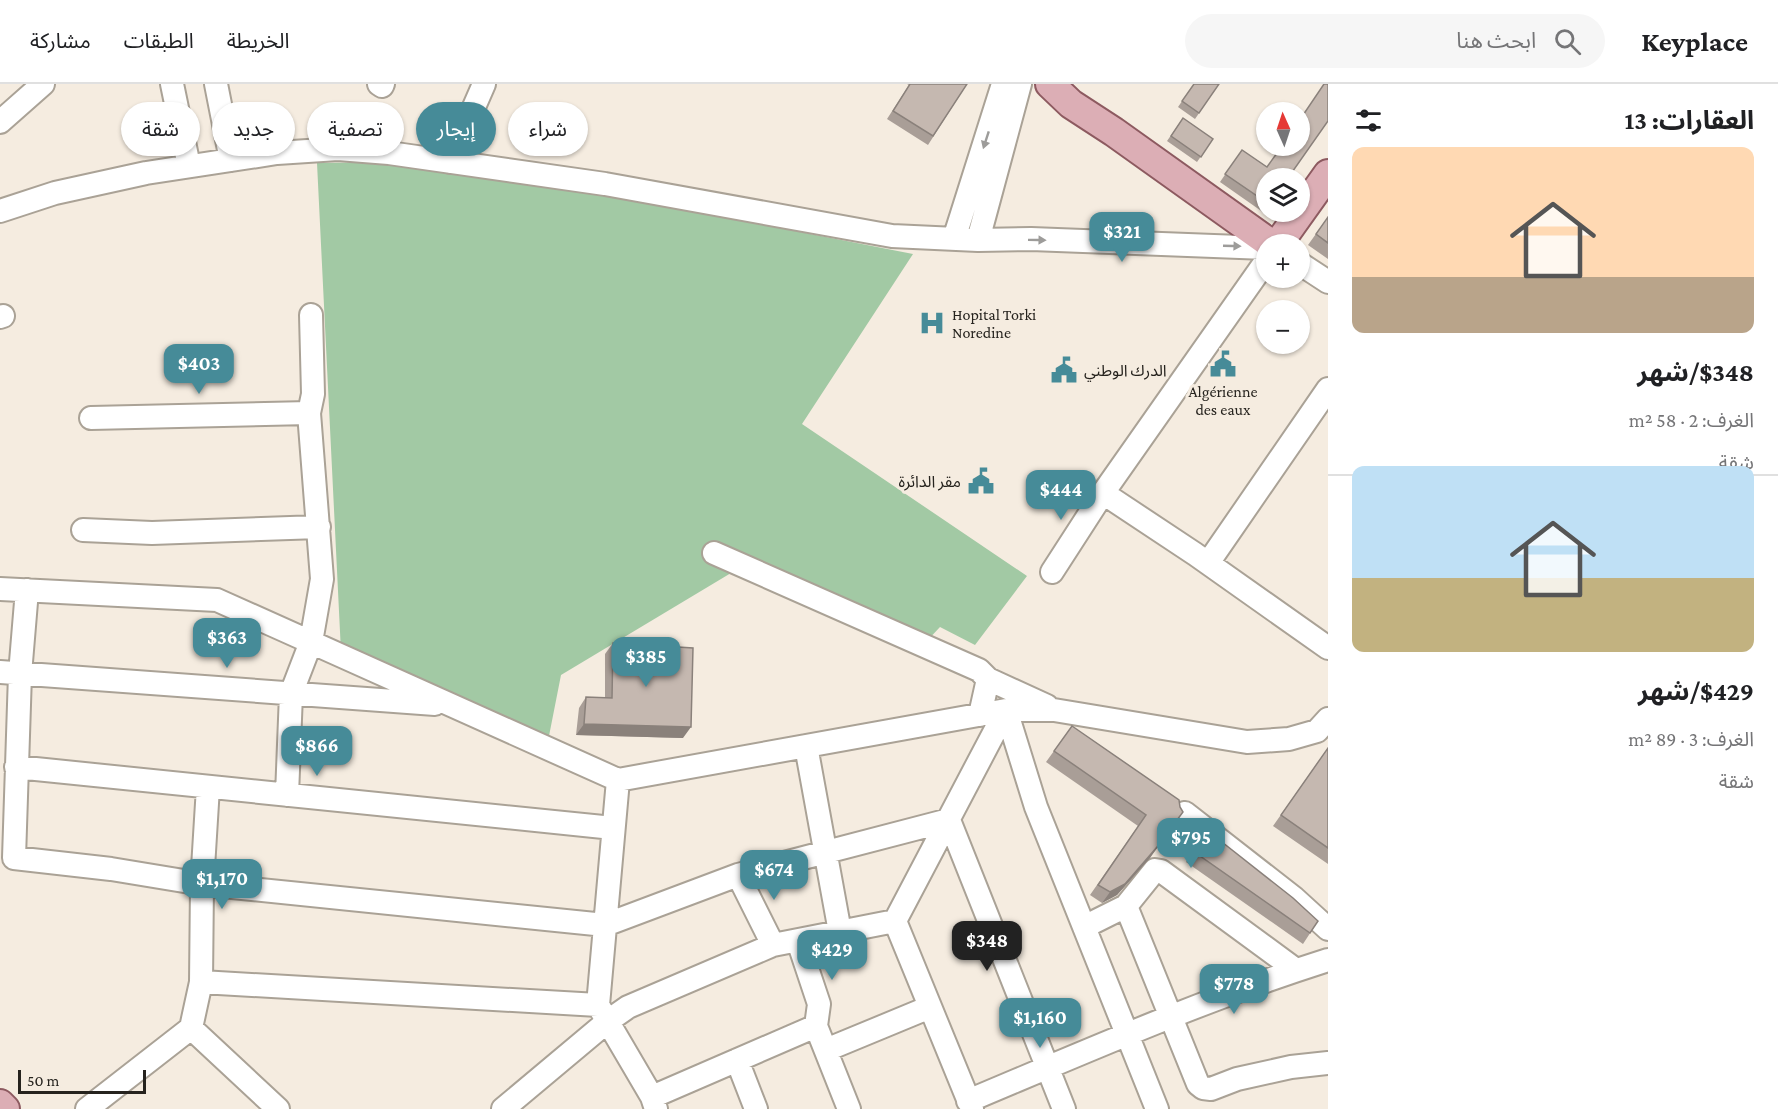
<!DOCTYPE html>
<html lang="ar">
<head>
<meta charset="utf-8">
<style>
	:root { --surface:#fff; --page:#f6f6f6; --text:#202124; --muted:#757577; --line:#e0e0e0; --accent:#468b98 }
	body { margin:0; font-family:"Crimson Pro","Noto Sans Arabic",serif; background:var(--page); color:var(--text); direction:rtl; height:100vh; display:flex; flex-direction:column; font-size:22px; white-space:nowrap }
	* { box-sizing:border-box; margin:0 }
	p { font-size:20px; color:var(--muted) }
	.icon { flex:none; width:33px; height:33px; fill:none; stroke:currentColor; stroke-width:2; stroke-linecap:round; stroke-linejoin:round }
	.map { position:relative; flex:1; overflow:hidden; direction:ltr }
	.sheet { display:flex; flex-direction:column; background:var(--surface); width:450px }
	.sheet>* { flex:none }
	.guide { position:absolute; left:18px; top:18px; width:570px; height:54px; direction:rtl; display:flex; gap:12px }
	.needle { width:39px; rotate:357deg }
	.tools { position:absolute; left:1256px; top:18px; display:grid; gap:12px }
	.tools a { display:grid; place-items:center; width:54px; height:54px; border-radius:50%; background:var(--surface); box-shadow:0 2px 4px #0004; font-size:30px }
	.scale { position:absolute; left:18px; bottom:15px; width:128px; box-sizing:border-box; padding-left:6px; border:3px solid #26231e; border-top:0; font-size:16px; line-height:21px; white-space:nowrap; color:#26231e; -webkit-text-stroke:4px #f5ece0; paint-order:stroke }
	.price { position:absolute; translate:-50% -51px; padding:0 14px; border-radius:12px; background:var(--accent); color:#fff; font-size:20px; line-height:39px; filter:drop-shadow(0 2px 3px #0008) }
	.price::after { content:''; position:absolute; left:50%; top:36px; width:18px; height:14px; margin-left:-9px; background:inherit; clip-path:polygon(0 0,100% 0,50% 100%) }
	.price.current { background:#222; color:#fff }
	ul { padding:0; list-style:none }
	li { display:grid; align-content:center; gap:12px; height:318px; padding:0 24px }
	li+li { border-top:2px solid var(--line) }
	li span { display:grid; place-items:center; height:186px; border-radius:12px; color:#555 }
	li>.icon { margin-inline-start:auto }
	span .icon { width:108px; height:108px; fill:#fffc; stroke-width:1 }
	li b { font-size:26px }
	h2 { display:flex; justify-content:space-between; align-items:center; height:72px; padding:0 24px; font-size:26px }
	.pill { padding:0 21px; border-radius:27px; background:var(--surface); box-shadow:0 2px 4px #0004; font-size:21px; line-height:54px }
	.pill.current { background:var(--accent); color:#fff }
	header { display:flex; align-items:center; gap:36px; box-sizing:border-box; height:84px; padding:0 30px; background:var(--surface); border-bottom:2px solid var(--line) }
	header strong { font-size:28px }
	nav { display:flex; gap:33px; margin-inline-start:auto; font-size:21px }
	.search { width:420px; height:54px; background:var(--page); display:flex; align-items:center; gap:15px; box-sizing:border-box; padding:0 21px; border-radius:33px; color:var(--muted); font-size:22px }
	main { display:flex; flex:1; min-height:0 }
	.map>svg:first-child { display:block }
	.green { fill:#a2c9a4 }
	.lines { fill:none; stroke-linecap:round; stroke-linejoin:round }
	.minor-casing { stroke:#aaa296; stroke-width:26 }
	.major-casing { stroke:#8d5a60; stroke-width:32 }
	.minor { stroke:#fff; stroke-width:22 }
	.major { stroke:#dcaeb5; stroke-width:28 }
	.wall { fill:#a99e97 }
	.shaded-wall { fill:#8a817b }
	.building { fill:#c5b8b0; stroke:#8a817b; stroke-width:1.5 }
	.oneway { fill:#9d9c9a }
	.labels { text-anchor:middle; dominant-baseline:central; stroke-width:6; stroke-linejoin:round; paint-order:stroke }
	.poi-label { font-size:16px; fill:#26231e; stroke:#f5ece0; text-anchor:start }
</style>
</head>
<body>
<header>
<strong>Keyplace</strong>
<div class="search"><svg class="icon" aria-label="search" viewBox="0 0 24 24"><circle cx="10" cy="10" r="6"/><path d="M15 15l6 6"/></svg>ابحث هنا</div>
<nav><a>الخريطة</a><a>الطبقات</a><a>مشاركة</a></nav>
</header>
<main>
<section class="sheet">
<h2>العقارات: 13<svg class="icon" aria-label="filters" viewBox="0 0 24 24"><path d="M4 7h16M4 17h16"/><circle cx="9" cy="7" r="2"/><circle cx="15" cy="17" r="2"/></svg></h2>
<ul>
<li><span style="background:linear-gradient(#ffd9b3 70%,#b9a48a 0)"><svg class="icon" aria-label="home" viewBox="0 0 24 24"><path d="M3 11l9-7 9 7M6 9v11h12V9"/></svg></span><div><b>$348/شهر</b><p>الغرف: 2 · 58 m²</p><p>شقة</p></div></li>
<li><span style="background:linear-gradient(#bfe0f5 60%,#c2b280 0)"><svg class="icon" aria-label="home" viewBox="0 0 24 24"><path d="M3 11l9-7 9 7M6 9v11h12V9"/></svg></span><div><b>$429/شهر</b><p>الغرف: 3 · 89 m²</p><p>شقة</p></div></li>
</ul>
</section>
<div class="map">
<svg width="1328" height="1025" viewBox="0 0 1328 1025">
	<rect width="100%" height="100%" fill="#f5ece0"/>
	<path class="green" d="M 384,78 L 595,108 L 913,170 L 802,340 L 1027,492 L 975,561 L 940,543 L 924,560 L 752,487 L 731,489 L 561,591 L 549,652 L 341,568 L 317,79 Z"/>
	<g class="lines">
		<g class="minor-casing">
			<path id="minor" d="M 172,0 L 189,82
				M 216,0 L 231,76
				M 379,0 L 382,2 L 383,0
				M 0,38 L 43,0
				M 450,78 L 484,0
				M 0,127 L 55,109 L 146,89 L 277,69 L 338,65 L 389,69 L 605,100 L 892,152 L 978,156 L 1031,155 L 1266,164
				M 954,155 L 1003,0
				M 978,156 L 1020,0
				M 1266,177 L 1103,409 L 1195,470 L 1328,564
				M 1299,179 L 1328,198
				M 0,233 L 3,232
				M 91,334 L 309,329
				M 83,446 L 152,449 L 319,443
				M 714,469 L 979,586 L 988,595 L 980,631
				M 1208,479 L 1328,305
				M 1052,488 L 1103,409
				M 0,505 L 217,516 L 618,696
				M 27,506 L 20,590 L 14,774 L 111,785 L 202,800 L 605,841 L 738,791 L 949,736 L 1064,1025
				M 0,588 L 435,620
				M 988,595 L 1047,622
				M 806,662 L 840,848
				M 16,683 L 613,744
				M 287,711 L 291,610 L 311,558 L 322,495 L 309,329 L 313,310 L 311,231
				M 1185,729 L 1294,814 L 1328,845
				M 738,791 L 773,861
				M 1126,822 L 1198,1000 L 1203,1004 L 1211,1005 L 1237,995 L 1291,983 L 1328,979
				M 1084,843 L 1126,822 L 1155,786 L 1161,787 L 1296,886
				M 798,857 L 819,920 L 816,942
				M 201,898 L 598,921
				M 191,944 L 201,898 L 202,800 L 208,703
				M 826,966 L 930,923
				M 737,976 L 756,1025
				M 652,1013 L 816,942 L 849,1025
				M 968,1017 C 1087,967 1205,915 1328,876
				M 87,1025 L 191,944 L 278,1025
				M 503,1025 L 608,937 L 628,923 L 773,861 L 895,837
				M 656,1025 L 652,1013 L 598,921 L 618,696 L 1006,626 L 1054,626 L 1247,658 L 1289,655 L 1317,647 L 1328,635
				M 972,1025 L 895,837 L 1006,626 L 1036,723 L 1157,1025"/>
		</g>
		<g class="major-casing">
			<path id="major" d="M 1050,0 L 1071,20 L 1114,48 L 1271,160
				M 1278,160 L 1328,90
				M 0,1020 L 5,1025"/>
		</g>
		<use href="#minor" class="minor"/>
		<use href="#major" class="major"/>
	</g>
	<path class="wall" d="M 907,0 L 967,0 L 928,61 L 887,35 L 909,1 Z
		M 1194,0 L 1219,0 L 1195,35 L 1178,23 Z
		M 1183,34 L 1213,55 L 1197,78 L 1167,57 Z
		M 1242,66 L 1267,83 L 1266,128 L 1269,128 L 1267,131 L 1220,98 Z
		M 1328,133 L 1328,175 L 1308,161 Z
		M 613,559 L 683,654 L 576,651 L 579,624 L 586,613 L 605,614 L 605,570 Z
		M 1072,642 L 1179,716 L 1150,774 L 1117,811 L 1102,819 L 1090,811 L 1138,742 L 1046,678 Z
		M 1328,664 L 1328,780 L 1273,742 Z
		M 1208,747 L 1318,837 L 1303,860 L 1186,778 Z"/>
	<path class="shaded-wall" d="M 584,640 L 691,643 L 683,654 L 576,651 Z
		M 1183,728 L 1150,774 L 1117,811 L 1102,819 L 1110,808 Z"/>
	<path class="building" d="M 910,0 L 967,0 L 933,52 L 893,27 Z
		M 1194,0 L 1219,0 L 1199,29 L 1182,17 Z
		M 1324,0 L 1328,0 L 1328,37 L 1288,94 L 1266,94 L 1266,118 L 1225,90 L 1242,66 L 1267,83 L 1282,62 L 1299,62 L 1299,37 Z
		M 1183,34 L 1213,55 L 1201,73 L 1171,52 Z
		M 1328,133 L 1328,159 L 1316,150 Z
		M 613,559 L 693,564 L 691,643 L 584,640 L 586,613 L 612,614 Z
		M 1072,642 L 1179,716 L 1180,723 L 1183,728 L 1157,763 L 1125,800 L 1110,808 L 1098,801 L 1146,731 L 1054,667 Z
		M 1328,664 L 1328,764 L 1281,731 Z
		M 1208,747 L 1293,814 L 1318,837 L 1310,849 L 1193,767 Z"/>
	<defs><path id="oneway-solid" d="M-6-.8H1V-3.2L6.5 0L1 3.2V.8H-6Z" transform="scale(1.5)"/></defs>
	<g class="oneway">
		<use href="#oneway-solid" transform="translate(986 56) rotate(108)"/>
		<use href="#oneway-solid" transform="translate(1037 156) rotate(1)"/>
		<use href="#oneway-solid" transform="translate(1232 162) rotate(2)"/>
	</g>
	<defs>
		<g id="hospital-bare" transform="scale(2.07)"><path d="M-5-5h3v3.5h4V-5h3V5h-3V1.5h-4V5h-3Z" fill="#468b98" stroke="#f5ece0" stroke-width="2.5" paint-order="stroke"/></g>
		<g id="civic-bare" transform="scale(2.07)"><path d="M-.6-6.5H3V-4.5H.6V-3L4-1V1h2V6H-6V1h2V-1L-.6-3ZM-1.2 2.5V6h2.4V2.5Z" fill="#468b98" stroke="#f5ece0" stroke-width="2.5" paint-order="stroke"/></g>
	</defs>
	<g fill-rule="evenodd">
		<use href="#hospital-bare" x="932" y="239"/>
		<use href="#civic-bare" x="1223" y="280"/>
		<use href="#civic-bare" x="1064" y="286"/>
		<use href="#civic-bare" x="981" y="397"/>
	</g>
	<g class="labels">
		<g class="poi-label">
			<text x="952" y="230">Hopital Torki<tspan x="952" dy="18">Noredine</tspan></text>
			<text x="1084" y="286">الدرك الوطني</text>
			<text x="1223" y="307" text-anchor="middle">Algérienne<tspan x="1223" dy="18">des eaux</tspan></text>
			<text x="961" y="397" text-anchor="end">مقر الدائرة</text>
		</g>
	</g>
</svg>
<div class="tools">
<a><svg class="needle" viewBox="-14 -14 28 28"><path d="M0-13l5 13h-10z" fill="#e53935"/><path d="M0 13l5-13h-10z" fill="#757577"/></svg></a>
<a><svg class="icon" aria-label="layers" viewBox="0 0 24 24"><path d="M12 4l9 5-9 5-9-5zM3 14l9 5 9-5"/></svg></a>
<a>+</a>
<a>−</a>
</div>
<div class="scale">50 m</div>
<b class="price" style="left:1122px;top:179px">$321</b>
<b class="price" style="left:199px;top:311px">$403</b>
<b class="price" style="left:1061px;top:437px">$444</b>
<b class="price" style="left:227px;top:585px">$363</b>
<b class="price" style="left:646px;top:604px">$385</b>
<b class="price" style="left:317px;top:693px">$866</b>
<b class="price" style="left:1191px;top:785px">$795</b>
<b class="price" style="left:774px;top:817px">$674</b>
<b class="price" style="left:222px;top:826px">$1,170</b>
<b class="price current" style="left:987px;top:888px">$348</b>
<b class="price" style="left:832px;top:897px">$429</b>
<b class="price" style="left:1234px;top:931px">$778</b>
<b class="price" style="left:1040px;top:965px">$1,160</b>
<div class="guide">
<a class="pill">شراء</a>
<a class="pill current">إيجار</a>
<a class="pill">تصفية</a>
<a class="pill">جديد</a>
<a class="pill">شقة</a>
</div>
</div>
</main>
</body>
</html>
